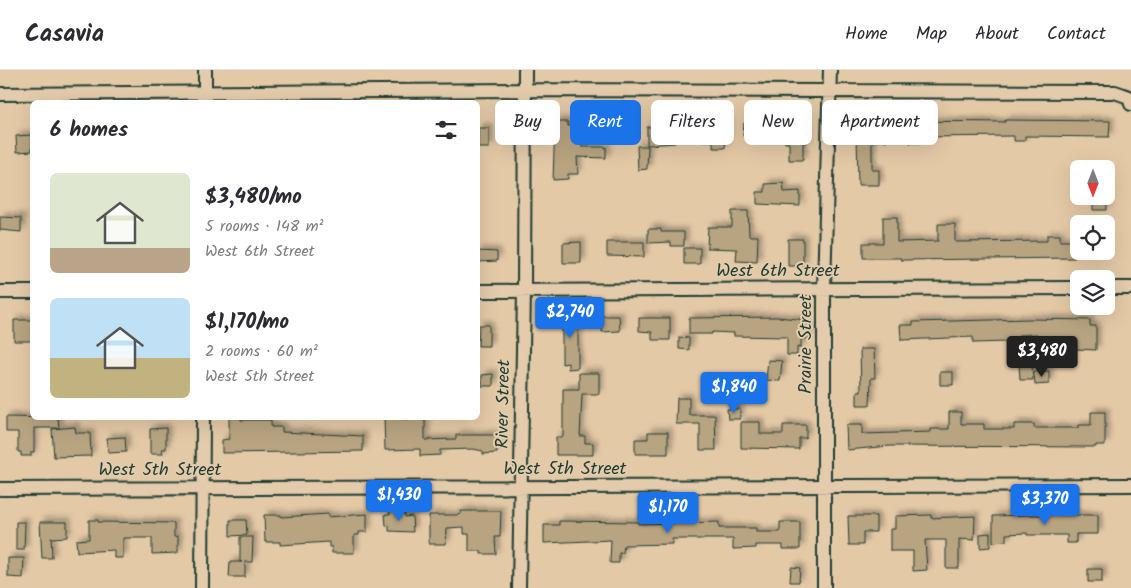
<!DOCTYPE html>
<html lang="en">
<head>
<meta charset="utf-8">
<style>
	:root { --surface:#fff; --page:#f7f7f7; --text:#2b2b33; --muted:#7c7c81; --line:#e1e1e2; --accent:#1a73e8 }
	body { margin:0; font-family:Kalam,sans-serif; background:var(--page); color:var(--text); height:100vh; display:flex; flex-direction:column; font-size:19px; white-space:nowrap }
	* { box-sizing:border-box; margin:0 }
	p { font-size:16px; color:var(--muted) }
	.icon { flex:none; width:28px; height:28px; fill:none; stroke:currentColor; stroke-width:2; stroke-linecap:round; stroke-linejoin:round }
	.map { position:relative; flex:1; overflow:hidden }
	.sheet { position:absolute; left:30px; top:30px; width:450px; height:320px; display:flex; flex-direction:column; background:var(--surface); border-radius:8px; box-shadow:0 5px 20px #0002 }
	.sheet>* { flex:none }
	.guide { position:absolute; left:495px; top:30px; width:475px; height:45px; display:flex; gap:10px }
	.needle { width:32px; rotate:180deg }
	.controls { position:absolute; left:1070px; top:90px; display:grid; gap:10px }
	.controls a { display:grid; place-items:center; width:45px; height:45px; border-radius:8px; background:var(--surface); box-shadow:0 5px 20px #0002; font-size:25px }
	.price { position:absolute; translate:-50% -42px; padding:0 11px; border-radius:5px; background:var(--accent); color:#fff; font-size:16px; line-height:32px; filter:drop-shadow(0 1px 2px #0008) }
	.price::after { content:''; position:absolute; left:50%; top:30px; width:15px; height:11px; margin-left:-8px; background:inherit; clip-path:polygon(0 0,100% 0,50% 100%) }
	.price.on { background:#222; color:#fff }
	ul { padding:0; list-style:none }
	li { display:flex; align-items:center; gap:15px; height:125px; padding:0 20px }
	li span { display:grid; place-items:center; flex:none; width:140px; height:100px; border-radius:8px; color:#555 }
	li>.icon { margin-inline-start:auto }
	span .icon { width:60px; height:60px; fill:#fffc; stroke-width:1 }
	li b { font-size:21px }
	h2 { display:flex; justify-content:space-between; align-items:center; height:60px; padding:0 20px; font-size:21px }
	.tag { padding:0 18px; border-radius:8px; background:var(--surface); box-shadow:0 5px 20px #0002; font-size:18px; line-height:45px }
	.tag.on { background:var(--accent); color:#fff }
	header { display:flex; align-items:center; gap:30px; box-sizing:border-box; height:70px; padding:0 25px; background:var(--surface); border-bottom:1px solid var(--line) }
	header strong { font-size:24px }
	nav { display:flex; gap:28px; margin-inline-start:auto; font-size:18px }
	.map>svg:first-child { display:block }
	.building { fill:#b8a481; stroke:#1f3d34; filter:url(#shadow) }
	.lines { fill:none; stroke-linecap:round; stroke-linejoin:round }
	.minor-casing { stroke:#1f3d34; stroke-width:16 }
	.minor { stroke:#e3cbab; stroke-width:12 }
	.labels { text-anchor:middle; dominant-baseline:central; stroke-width:4; stroke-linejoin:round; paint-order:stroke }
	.street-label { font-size:18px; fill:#1f3d34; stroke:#e3cbab }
</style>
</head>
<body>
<header>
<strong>Casavia</strong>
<nav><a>Home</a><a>Map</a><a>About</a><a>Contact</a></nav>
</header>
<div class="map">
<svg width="1131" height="518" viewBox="0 0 1131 518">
	<defs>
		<filter id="shadow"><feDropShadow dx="4" dy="-4" stdDeviation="2.5" flood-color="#0004"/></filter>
	</defs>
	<rect width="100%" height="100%" fill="#e4c9a6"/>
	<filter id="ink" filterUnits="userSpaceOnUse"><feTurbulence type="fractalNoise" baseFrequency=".02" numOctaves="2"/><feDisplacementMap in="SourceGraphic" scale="10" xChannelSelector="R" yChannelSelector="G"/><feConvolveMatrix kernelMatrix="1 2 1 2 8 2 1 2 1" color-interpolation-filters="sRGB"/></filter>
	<g filter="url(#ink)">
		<path class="building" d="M 803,49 L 803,58 L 807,58 L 807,73 L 803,73 L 803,90 L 789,90 L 789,73 L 785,73 L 784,67 L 758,67 L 758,70 L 747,69 L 747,66 L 743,66 L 744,53 L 784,56 L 784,50 Z
			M 1005,50 L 1110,51 L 1109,67 L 1025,66 L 1025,71 L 1014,71 L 1014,66 L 922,67 L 922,73 L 910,73 L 910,70 L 872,71 L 872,100 L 879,100 L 879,115 L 858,115 L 857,63 L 861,63 L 860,52 L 876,51 L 876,54 L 903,54 L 903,51 L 1005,52 Z
			M 706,51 L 718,51 L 718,54 L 727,54 L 725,78 L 713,78 L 713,71 L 693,71 L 693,55 L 706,55 Z
			M 555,52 L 568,52 L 568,56 L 581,55 L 582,77 L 606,77 L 606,88 L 577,87 L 578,104 L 568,104 L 568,109 L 553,110 Z
			M 608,55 L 624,56 L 624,69 L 608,69 Z
			M 675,55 L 675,73 L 647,75 L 647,57 Z
			M 478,58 L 489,58 L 489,78 L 478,78 Z
			M 32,65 L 32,81 L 17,82 L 16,66 Z
			M 637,76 L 648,76 L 647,99 L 638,100 Z
			M 783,113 L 784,122 L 800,121 L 800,136 L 757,134 L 757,122 L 765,122 L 765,114 Z
			M 1093,126 L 1107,126 L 1107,140 L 1093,140 Z
			M 732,141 L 748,141 L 749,166 L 758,166 L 757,192 L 736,191 L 737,179 L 707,178 L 708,157 L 732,157 Z
			M 0,147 L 21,148 L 21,162 L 0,160 Z
			M 883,147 L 897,147 L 897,172 L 938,171 L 938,154 L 955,154 L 955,172 L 1047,171 L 1047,165 L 1060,165 L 1060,171 L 1075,171 L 1075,188 L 901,190 L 901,188 L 863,188 L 863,173 L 883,173 Z
			M 648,159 L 661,159 L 661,162 L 684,162 L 684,176 L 671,176 L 671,172 L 648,173 Z
			M 788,169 L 803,169 L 803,196 L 788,196 Z
			M 581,172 L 581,193 L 563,193 L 563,173 Z
			M 607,172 L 644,172 L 644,187 L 607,186 Z
			M 684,178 L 700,178 L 700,194 L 684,194 Z
			M 478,181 L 497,182 L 497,191 L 478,192 Z
			M 578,240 L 578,298 L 568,299 L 568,293 L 562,294 L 562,241 Z
			M 602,246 L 619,246 L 620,261 L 602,262 Z
			M 778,247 L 806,250 L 805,258 L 809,258 L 809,269 L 801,269 L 801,278 L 797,277 L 797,285 L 787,285 L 787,267 L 734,266 L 734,263 L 712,262 L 712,264 L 689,264 L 689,248 Z
			M 639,248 L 670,248 L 670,270 L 652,270 L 652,262 L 639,261 Z
			M 1030,249 L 1090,250 L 1090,256 L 1096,256 L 1096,280 L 1037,277 L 1037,264 L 1019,265 L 1019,273 L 1008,274 L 1007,272 L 973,273 L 973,267 L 901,270 L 900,255 L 913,255 L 913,252 Z
			M 14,250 L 32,250 L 32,271 L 14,271 Z
			M 479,255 L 489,255 L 489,276 L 478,276 Z
			M 679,267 L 689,268 L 689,280 L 679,279 Z
			M 860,279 L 874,279 L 875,308 L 871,308 L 870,335 L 857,335 L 857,321 L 861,321 Z
			M 768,290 L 782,291 L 780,311 L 766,310 Z
			M 1019,294 L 1032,294 L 1033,310 L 1020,310 Z
			M 1049,301 L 1049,314 L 1035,315 L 1034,302 Z
			M 940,302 L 953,302 L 953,315 L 940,315 Z
			M 579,303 L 599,303 L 599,324 L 582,324 L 580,366 L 585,366 L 585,373 L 593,373 L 593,385 L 556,385 L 556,367 L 563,367 L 563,319 L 579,319 Z
			M 493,304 L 493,316 L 482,316 L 482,305 Z
			M 677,328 L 689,328 L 689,345 L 715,345 L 716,380 L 700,380 L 700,354 L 676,354 Z
			M 727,339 L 740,339 L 740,349 L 728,349 Z
			M 949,342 L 961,342 L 961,354 L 984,354 L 984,359 L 1014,359 L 1014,354 L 1034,354 L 1034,358 L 1078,358 L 1078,355 L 1091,355 L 1091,342 L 1105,342 L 1105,375 L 1096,375 L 1096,377 L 890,376 L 847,380 L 846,355 L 862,355 L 862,364 L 931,362 L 931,359 L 949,359 Z
			M 6,347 L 58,348 L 59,358 L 34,358 L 34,382 L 31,382 L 31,386 L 21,386 L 21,382 L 18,382 L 18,362 L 6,362 Z
			M 229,348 L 241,348 L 241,350 L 271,350 L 271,357 L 282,357 L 282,362 L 363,366 L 363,381 L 222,383 L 222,370 L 229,369 Z
			M 384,348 L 425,350 L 425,370 L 456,369 L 456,365 L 497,365 L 497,383 L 483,384 L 483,381 L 473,379 L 440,380 L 440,385 L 420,386 L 420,379 L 385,380 Z
			M 741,352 L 760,352 L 760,364 L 783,364 L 783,355 L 806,355 L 806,368 L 799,368 L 799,379 L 741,378 Z
			M 75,357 L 76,363 L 90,363 L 91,386 L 54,387 L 52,359 Z
			M 166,358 L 166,379 L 162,379 L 163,384 L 150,384 L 150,359 Z
			M 648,362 L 668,362 L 668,384 L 635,384 L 635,369 L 648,369 Z
			M 125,367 L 126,382 L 108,383 L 107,368 Z
			M 400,439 L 401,444 L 405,444 L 405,447 L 412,446 L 413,462 L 389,461 L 389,455 L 386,456 L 385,444 L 390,444 L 390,440 Z
			M 461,441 L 501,441 L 500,467 L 495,467 L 496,484 L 481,484 L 481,481 L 469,481 L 469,464 L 464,464 L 464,457 L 447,458 L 446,474 L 429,474 L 429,445 L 456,445 L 461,444 Z
			M 328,444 L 328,447 L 367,444 L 367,462 L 359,462 L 359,465 L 354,465 L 354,483 L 332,483 L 332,477 L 329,477 L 329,472 L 280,475 L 280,472 L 265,472 L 264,445 L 281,445 L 281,447 Z
			M 931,445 L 931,448 L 975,446 L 974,470 L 959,469 L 959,498 L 946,498 L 946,470 L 925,470 L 927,500 L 913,501 L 913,481 L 890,481 L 890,459 L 895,459 L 895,446 Z
			M 1028,445 L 1098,445 L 1098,464 L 1076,464 L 1076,473 L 1067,473 L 1067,465 L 1027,465 L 1027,463 L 1006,464 L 1006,471 L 993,472 L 993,446 Z
			M 848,446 L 876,446 L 876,462 L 863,462 L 863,475 L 849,475 Z
			M 89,450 L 98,450 L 98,452 L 174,453 L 174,467 L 178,466 L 178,483 L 152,484 L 152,468 L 123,468 L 123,488 L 114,488 L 114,480 L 77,482 L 76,470 L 89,469 Z
			M 230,450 L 246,450 L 247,465 L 230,466 Z
			M 559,451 L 638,452 L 638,454 L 719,452 L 719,458 L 756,458 L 756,462 L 780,462 L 780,452 L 800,452 L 800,479 L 783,479 L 783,475 L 756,475 L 756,478 L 733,479 L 733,469 L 672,469 L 672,474 L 624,475 L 623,483 L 619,483 L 619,493 L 610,493 L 611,470 L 544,473 L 544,455 L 559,455 Z
			M 16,452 L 25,452 L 24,480 L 16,480 Z
			M 40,452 L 67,452 L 67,467 L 51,468 L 52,488 L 42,488 Z
			M 990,463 L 990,477 L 980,478 L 980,464 Z
			M 240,467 L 253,467 L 252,492 L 245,492 L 245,507 L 229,507 L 230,492 L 242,492 L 240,492 Z
			M 8,488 L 24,488 L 23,508 L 8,507 Z
			M 791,497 L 800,498 L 799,512 L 790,512 Z
			M 1088,499 L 1102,499 L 1102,512 L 1088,512 Z"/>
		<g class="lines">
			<g class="minor-casing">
				<path id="minor" d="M 205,0 L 205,32
					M 0,24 L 525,20 L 1115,22 L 1129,27 L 1131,34
					M 1106,218 L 1131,218
					M 478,221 L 1079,218
					M 0,222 L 32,222
					M 0,419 L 1131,415
					M 202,518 L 203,348
					M 519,518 L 524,221 L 525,0
					M 824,518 L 824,218 L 830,0"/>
			</g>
			<use href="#minor" class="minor"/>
		</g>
	</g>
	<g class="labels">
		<g class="street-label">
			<text x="778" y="201">West 6th Street</text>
			<text transform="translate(806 274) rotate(-90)">Prairie Street</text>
			<text transform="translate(504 334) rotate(-89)">River Street</text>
			<text x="565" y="399">West 5th Street</text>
			<text x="160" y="400">West 5th Street</text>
		</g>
	</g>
</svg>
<div class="controls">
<a><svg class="needle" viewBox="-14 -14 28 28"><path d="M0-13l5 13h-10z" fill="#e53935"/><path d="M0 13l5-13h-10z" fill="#7c7c81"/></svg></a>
<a><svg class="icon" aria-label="locate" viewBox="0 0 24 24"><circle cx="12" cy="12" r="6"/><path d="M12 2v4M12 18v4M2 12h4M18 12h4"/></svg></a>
<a><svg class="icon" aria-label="layers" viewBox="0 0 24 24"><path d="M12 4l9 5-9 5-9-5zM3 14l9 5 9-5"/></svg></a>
</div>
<b class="price" style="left:570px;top:269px">$2,740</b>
<b class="price on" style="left:1042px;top:308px">$3,480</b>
<b class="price" style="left:734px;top:344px">$1,840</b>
<b class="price" style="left:399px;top:452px">$1,430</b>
<b class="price" style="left:1045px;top:456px">$3,370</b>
<b class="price" style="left:668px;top:464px">$1,170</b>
<div class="guide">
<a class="tag">Buy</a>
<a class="tag on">Rent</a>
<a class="tag">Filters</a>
<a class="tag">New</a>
<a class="tag">Apartment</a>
</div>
<section class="sheet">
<h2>6 homes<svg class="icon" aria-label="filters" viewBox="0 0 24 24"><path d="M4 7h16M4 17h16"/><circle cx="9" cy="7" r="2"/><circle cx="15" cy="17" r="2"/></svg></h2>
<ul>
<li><span style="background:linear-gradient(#dfe7d0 75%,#b9a48a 0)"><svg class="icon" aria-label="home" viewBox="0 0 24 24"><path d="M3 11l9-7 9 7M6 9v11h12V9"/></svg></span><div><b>$3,480/mo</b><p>5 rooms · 148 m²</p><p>West 6th Street</p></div></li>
<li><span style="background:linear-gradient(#bfe0f5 60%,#c2b280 0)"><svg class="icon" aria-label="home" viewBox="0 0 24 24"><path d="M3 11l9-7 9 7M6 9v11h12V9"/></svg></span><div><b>$1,170/mo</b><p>2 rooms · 60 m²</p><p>West 5th Street</p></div></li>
</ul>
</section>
</div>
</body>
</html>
